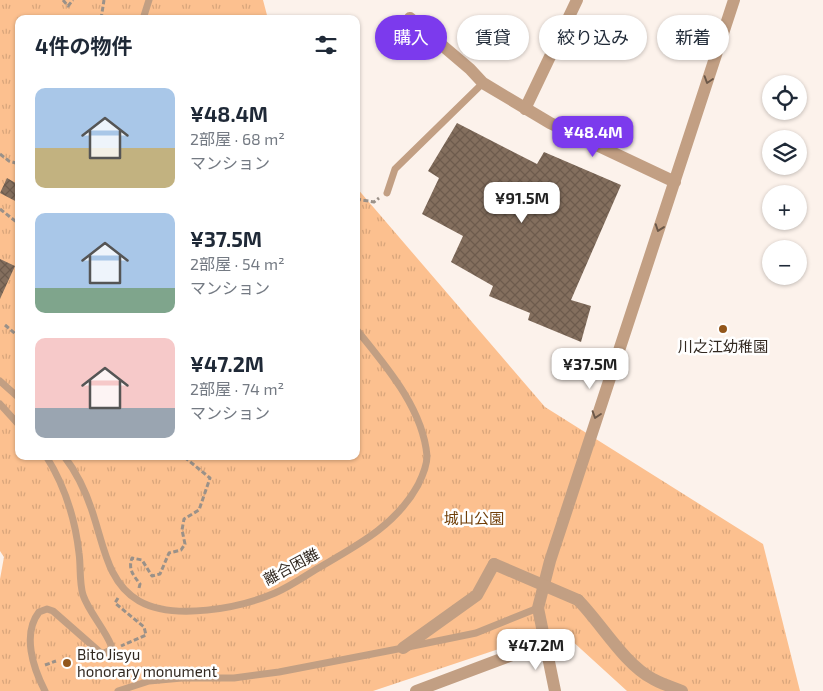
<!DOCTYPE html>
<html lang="ja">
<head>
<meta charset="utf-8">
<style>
	:root { --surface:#fff; --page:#f2f2f3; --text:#1f2937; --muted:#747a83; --accent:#7c3aed }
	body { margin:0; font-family:"Exo 2","Noto Sans JP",sans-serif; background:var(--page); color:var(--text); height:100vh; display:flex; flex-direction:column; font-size:19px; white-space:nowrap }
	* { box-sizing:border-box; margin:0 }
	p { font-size:16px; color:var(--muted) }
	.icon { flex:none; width:28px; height:28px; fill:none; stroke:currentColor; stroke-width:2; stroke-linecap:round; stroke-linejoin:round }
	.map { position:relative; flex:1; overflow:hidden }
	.panel { position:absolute; left:15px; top:15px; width:345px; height:445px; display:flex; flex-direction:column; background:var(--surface); border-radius:10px; box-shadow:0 1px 4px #0004 }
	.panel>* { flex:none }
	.guide { position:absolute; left:375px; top:15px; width:372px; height:45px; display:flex; gap:10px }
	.controls { position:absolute; left:762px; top:75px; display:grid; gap:10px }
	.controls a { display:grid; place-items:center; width:45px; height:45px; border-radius:50%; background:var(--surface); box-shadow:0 1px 4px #0004; font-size:25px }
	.price { position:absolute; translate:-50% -42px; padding:0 11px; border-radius:10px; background:#fff; color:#222; font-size:16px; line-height:32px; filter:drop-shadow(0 1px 2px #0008) }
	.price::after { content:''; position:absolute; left:50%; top:30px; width:15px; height:11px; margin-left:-8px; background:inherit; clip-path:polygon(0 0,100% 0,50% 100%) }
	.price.current { background:var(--accent); color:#fff }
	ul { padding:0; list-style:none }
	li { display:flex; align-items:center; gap:15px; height:125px; padding:0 20px }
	li span { display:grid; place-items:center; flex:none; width:140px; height:100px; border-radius:10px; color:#555 }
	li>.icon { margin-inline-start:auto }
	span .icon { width:60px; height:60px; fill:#fffc; stroke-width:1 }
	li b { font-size:21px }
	h2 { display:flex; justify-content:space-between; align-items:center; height:60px; padding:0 20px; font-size:21px }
	.tag { padding:0 18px; border-radius:22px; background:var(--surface); box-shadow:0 1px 4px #0004; font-size:18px; line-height:45px }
	.tag.current { background:var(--accent); color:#fff }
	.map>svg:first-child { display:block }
	.park { fill:url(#park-tufts) }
	.building { fill:url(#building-cross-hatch) }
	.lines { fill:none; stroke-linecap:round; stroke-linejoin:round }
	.path { stroke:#9a9189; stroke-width:3; stroke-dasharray:5 2.5; stroke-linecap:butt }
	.lane { stroke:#c29f83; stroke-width:7 }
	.street { stroke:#c29f83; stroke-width:12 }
	.street-bridge { stroke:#c29f83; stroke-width:12 }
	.oneway { stroke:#6c5848 }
	.poi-dot { fill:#93561a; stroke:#fff; stroke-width:2 }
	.labels { text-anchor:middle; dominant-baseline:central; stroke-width:5; stroke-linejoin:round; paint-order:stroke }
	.poi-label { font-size:15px; fill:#322921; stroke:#fff }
	.park-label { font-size:15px; fill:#713f08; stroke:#fff }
	.street-label { font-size:15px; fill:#322921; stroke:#fff }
</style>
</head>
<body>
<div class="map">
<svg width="823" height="691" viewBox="0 0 823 691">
	<defs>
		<pattern id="park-tufts" width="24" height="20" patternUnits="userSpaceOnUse" patternTransform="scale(1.25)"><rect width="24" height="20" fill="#fcc08f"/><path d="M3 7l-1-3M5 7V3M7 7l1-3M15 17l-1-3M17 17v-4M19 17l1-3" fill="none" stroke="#d8a57b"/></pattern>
		<pattern id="building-cross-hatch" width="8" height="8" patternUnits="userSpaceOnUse" patternTransform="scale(1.25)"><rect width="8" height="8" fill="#846f5e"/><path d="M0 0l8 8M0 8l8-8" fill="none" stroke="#6d5b4d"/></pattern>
	</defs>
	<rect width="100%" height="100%" fill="#fcf2eb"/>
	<path class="park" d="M 0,0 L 263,0 L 268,19 L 19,19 L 19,456 L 356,456 L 356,187 L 545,407 L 763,544 L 800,691 L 627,691 L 559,629 L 373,691 L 0,691 L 0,579 L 4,557 L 0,551 Z"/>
	<path class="building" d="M 457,123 L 537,164 L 544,152 L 621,185 L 571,300 L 591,306 L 581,342 L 528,320 L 530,313 L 489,296 L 493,286 L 451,262 L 463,236 L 422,214 L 439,178 L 428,171 Z
		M 7,178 L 19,185 L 19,203 L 0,193 Z
		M 0,259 L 15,266 L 0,299 Z"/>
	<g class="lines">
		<path class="path" d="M 63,0 L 68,6 L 73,0
			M 101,19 L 104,0
			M 0,154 L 9,161 L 19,164
			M 356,199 L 374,202 L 379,198
			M 0,209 L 19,224
			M 5,325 L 19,337
			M 139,588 L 140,584 C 133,575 128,569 132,558 L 142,560 L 152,576 L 160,574 L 169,553 L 181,550 L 185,544 L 182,530 L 184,519 L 199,510 L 210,478 L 183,456
			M 118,598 L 115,603 L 144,627 L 146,635 L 121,646
			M 45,665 L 56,661"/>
		<path class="lane" d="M 143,19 L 149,0
			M 387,193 L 395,169 L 483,83
			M 0,381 L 19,398
			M 0,404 L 19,425
			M 64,456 C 77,473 88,497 94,517 C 104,548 109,584 139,601 C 174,621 240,608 275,593 C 289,587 302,578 315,570 C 354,547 395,527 418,485 C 422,477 427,465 427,456 C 423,408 385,365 356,329
			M 45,691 C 33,668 22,634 39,612 L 47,609 L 53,611 L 102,654 L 111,650 L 111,645 C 104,628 89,612 83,595 C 79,581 81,567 79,553 C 75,518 65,486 46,456
			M 118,691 L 149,681 L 182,678 L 234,678 L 279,672 L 403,648 L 476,633 L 538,608"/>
		<path class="street" d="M 410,18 L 470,69 L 483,83 L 550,123 L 675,182
			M 525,109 L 577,0
			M 578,600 C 601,623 624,664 653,679 C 662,684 672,687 682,691
			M 403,648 L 477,595 L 494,564
			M 416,691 L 544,643
			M 555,691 L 538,608 L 550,561 L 734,0"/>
		<path class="street-bridge" d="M 494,564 L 578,600"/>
	</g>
	<defs><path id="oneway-chevron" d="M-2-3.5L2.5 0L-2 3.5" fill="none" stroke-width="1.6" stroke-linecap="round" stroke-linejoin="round" transform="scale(1.25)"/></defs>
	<g class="oneway">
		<use href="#oneway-chevron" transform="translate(708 80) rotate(108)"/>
		<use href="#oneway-chevron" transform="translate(659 228) rotate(109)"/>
		<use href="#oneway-chevron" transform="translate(596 415) rotate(108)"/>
	</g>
	<g class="poi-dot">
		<circle cx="723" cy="329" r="5"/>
		<circle cx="67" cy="663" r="5"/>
	</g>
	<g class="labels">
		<g class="poi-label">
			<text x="723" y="346">川之江幼稚園</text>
			<text x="77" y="654" text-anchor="start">Bito Jisyu<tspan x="77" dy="17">honorary monument</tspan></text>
		</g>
		<g class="park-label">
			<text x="474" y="518">城山公園</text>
		</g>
		<g class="street-label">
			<text transform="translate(291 566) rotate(-28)">離合困難</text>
		</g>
	</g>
</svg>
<div class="controls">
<a><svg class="icon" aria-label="locate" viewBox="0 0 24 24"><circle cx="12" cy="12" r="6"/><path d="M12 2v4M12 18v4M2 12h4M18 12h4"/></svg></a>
<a><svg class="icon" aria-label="layers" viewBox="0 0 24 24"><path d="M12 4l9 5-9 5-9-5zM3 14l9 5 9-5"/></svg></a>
<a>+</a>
<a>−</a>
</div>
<b class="price current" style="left:593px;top:158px">¥48.4M</b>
<b class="price" style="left:522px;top:224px">¥91.5M</b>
<b class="price" style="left:590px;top:390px">¥37.5M</b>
<b class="price" style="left:536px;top:671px">¥47.2M</b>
<div class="guide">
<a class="tag current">購入</a>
<a class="tag">賃貸</a>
<a class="tag">絞り込み</a>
<a class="tag">新着</a>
</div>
<section class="panel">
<h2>4件の物件<svg class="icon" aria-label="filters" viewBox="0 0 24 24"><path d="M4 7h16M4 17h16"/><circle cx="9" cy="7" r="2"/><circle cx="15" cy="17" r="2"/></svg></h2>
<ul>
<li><span style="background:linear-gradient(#a9c7e8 60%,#c2b280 0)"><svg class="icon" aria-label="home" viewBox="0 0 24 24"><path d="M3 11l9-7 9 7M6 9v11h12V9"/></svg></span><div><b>¥48.4M</b><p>2部屋 · 68 m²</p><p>マンション</p></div></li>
<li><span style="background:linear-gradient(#a9c7e8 75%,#7fa58c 0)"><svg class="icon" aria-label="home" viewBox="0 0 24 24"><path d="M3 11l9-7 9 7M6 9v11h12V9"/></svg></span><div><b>¥37.5M</b><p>2部屋 · 54 m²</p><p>マンション</p></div></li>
<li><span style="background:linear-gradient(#f6c9c9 70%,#9aa5b1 0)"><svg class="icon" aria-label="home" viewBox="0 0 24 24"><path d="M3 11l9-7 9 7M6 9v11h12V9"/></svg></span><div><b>¥47.2M</b><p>2部屋 · 74 m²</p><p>マンション</p></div></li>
</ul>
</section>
</div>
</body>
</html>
